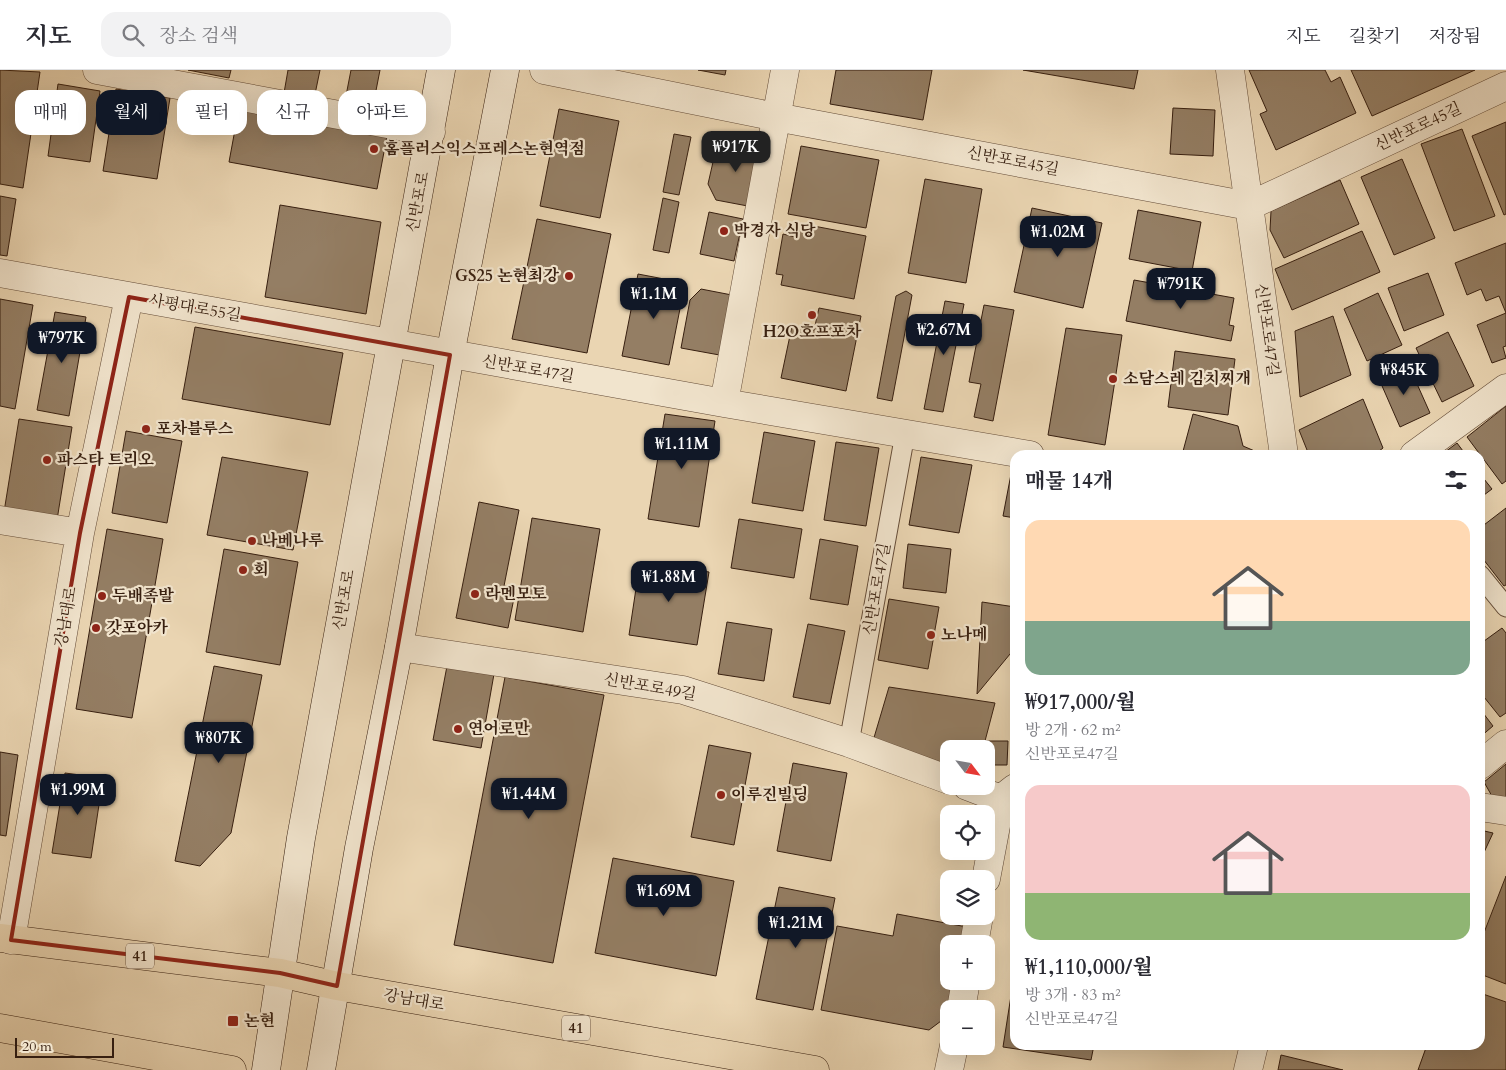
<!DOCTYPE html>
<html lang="ko">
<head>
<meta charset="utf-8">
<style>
	:root { --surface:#fff; --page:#f2f2f3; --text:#2b2b33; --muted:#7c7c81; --line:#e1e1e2; --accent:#111827 }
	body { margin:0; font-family:Cardo,"Noto Serif KR",serif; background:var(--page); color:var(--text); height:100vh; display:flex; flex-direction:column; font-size:19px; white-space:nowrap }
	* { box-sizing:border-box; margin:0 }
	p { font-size:16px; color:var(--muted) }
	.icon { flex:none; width:28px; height:28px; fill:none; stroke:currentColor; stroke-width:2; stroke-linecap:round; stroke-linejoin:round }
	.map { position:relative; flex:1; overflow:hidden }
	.side { position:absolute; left:1010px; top:380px; width:475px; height:600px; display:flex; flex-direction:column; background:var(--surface); border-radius:15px; box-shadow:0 5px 20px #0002 }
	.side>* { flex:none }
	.top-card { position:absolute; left:15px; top:20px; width:475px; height:45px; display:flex; gap:10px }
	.needle { width:32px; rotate:121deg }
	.controls { position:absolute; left:940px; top:670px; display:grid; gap:10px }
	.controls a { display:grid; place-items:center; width:55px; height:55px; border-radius:10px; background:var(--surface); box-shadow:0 5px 20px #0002; font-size:25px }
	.scale { position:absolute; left:15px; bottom:12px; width:99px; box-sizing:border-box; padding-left:5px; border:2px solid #371f10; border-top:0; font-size:14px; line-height:18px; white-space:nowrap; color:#371f10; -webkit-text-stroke:4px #f1e4cd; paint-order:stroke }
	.price { position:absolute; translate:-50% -42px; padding:0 11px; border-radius:10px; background:var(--accent); color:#fff; font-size:16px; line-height:32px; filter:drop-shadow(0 1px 2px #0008) }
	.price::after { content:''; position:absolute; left:50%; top:30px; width:15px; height:11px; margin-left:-8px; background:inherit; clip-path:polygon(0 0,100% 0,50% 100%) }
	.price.current { background:#222; color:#fff }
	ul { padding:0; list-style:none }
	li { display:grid; align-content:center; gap:10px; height:265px; padding:0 15px }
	li span { display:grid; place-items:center; height:155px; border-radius:15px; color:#555 }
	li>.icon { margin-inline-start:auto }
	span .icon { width:90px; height:90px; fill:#fffc; stroke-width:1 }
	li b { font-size:21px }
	h2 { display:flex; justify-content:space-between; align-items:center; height:60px; padding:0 15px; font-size:21px }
	.pill { padding:0 18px; border-radius:15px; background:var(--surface); box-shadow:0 5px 20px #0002; font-size:18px; line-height:45px }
	.pill.current { background:var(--accent); color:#fff }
	header { display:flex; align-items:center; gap:30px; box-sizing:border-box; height:70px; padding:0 25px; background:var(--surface); border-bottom:1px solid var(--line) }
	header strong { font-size:24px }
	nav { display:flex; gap:28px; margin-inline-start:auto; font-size:18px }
	.search { width:350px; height:45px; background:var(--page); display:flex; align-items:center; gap:12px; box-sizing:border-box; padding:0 18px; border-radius:15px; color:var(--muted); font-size:19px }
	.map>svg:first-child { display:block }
	.building { fill:#947e64; stroke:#371f10 }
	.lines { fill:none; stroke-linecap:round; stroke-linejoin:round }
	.service-casing { stroke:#644c38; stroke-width:21 }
	.minor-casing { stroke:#644c38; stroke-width:29 }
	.secondary-casing { stroke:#371f10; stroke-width:29 }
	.primary-casing { stroke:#371f10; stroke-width:29 }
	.service { stroke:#f1e4cd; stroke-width:19 }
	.minor { stroke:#f1e4cd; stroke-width:28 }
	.secondary { stroke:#f1e4cd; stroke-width:28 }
	.primary { stroke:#ead5b2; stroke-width:28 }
	.marked { fill:none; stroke:#8f2418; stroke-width:4; stroke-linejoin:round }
	.poi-dot { fill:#8f2418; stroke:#f1e4cd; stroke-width:2 }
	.labels { text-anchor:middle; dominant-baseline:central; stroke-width:4.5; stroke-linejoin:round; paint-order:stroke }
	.shield { fill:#f1e4cd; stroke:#6f5a49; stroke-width:1 }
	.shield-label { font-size:15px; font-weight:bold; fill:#371f10 }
	.street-label { font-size:16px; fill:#371f10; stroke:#f1e4cd }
	.poi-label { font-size:16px; font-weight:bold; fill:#371f10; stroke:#f1e4cd; text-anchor:start }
</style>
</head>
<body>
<header>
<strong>지도</strong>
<div class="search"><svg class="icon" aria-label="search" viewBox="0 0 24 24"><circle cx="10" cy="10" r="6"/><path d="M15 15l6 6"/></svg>장소 검색</div>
<nav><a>지도</a><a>길찾기</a><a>저장됨</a></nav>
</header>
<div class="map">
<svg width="1506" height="1000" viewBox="0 0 1506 1000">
	<rect width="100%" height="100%" fill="#ead5b2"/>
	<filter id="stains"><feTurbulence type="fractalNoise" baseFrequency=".004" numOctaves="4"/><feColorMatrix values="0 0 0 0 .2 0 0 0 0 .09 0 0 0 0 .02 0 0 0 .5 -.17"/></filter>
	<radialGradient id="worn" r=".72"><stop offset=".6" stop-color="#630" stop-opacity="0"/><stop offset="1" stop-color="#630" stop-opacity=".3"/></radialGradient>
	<path class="building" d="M 0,0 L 40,2 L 23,118 L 0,114 Z
		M 188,0 L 231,0 L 229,8 Z
		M 288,0 L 320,0 L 314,29 L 284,23 Z
		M 351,0 L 380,0 L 372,41 L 344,36 Z
		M 698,0 L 726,0 L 725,5 Z
		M 836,0 L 932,0 L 923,50 L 830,34 Z
		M 1023,0 L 1138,0 L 1134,19 Z
		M 1249,0 L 1325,0 L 1331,12 L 1340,7 L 1356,43 L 1276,80 L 1260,44 L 1267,41 Z
		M 1351,0 L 1475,0 L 1372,46 Z
		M 58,14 L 100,21 L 90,92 L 48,86 Z
		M 116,19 L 170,28 L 157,109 L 103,101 Z
		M 239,38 L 387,66 L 377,119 L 229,92 Z
		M 1173,38 L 1215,40 L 1213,86 L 1170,84 Z
		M 559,39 L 619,51 L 600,148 L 540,136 Z
		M 1506,52 L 1506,144 L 1504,145 L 1472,66 Z
		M 1462,59 L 1495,146 L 1454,161 L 1421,74 Z
		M 674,64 L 691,67 L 679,125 L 663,122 Z
		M 718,70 L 765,80 L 753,137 L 716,130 L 708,114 Z
		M 801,76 L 879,90 L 866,158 L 788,144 Z
		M 1402,89 L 1435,168 L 1394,185 L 1361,107 Z
		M 925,109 L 982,119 L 966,213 L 908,203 Z
		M 1340,110 L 1359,154 L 1284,188 L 1270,160 L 1271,141 Z
		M 0,126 L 16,129 L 7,186 L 0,185 Z
		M 663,128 L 679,132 L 669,183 L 653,180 Z
		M 280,135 L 381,152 L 366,244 L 265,227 Z
		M 1032,138 L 1102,153 L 1083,238 L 1014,222 Z
		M 1138,140 L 1201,152 L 1192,201 L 1129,189 Z
		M 709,142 L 743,149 L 734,191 L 700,184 Z
		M 537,149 L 611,164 L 587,283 L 512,269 Z
		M 798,153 L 866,166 L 854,229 L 781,215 L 783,205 L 776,204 L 783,164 L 795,167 Z
		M 1362,161 L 1380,202 L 1292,240 L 1275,199 Z
		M 1506,173 L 1506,243 L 1499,226 L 1486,231 L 1481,219 L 1467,225 L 1455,193 Z
		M 1428,203 L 1444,245 L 1404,261 L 1388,218 Z
		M 638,204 L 685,213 L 669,295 L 622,286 Z
		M 1134,210 L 1234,228 L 1229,255 L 1234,256 L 1231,271 L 1126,251 Z
		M 701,219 L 737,226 L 725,286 L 681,278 L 690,230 Z
		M 906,221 L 912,225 L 892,331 L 877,328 L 896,226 Z
		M 1378,223 L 1402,275 L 1367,291 L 1344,239 Z
		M 0,229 L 33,235 L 15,339 L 0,336 Z
		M 945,231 L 964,234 L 943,342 L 924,339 Z
		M 984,235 L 1014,240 L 993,351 L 974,347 L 981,314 L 969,312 Z
		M 819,238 L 861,246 L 846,321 L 781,308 L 792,256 L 814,260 Z
		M 55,242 L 86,247 L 69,346 L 37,340 Z
		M 1506,243 L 1506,276 L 1503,277 L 1506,288 L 1492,293 L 1477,255 Z
		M 1333,246 L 1351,305 L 1300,327 L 1295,261 Z
		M 195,257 L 343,283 L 330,355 L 182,329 Z
		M 1066,258 L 1122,265 L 1105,375 L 1048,365 Z
		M 1448,262 L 1474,316 L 1442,332 L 1416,278 Z
		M 1175,281 L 1235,289 L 1228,345 L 1168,337 Z
		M 1409,296 L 1430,343 L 1400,357 L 1379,309 Z
		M 1363,329 L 1383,378 L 1374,385 L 1309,385 L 1299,360 Z
		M 1506,336 L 1506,411 L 1502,414 L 1467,367 Z
		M 665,344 L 715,351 L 699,457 L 648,449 Z
		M 1193,344 L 1238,356 L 1243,376 L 1257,382 L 1258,385 L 1182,385 Z
		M 19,349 L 72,357 L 57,450 L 4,442 Z
		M 126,361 L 182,371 L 167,453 L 112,443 Z
		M 764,362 L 815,371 L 803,441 L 752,433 Z
		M 836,372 L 879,378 L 866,456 L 824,450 Z
		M 1457,373 L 1466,385 L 1441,385 Z
		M 222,387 L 308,402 L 293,480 L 207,465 Z
		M 921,387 L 972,395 L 959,463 L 909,455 Z
		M 1012,399 L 1015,400 L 1015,448 L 1003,446 Z
		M 1480,404 L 1492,419 L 1480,428 Z
		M 479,432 L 519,440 L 504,516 L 516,518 L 508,558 L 456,548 Z
		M 1506,438 L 1506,515 L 1504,516 L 1480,485 L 1480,458 Z
		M 532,448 L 600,459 L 583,562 L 515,550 Z
		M 739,449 L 802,459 L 794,508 L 731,498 Z
		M 107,459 L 163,469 L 132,648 L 76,639 Z
		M 820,469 L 858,476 L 848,535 L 810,529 Z
		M 908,474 L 951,479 L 946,523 L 903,518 Z
		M 224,479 L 298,492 L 280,595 L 206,582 Z
		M 640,492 L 709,502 L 697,575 L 629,565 Z
		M 889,529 L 939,537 L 928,599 L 878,590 Z
		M 982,532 L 1015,537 L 1015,578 L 977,624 Z
		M 727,552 L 772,559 L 764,611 L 718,604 Z
		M 808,554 L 845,561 L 830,634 L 793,627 Z
		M 1502,558 L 1506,563 L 1506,643 L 1500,647 L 1480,622 L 1480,574 Z
		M 214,596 L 262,605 L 231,763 L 200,796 L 175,791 Z
		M 447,596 L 494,604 L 481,678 L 433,670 Z
		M 505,607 L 604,625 L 553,893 L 454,875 Z
		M 889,617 L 995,633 L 985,671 L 1008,671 L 1007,695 L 994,695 L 987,713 L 986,679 L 949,679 L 949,699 L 873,671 Z
		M 1480,639 L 1493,656 L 1480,667 Z
		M 709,675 L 751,683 L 734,775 L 691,767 Z
		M 0,682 L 18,685 L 6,766 L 0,765 Z
		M 793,693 L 847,703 L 831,791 L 777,781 Z
		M 1506,694 L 1506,729 L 1493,728 L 1484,712 Z
		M 65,703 L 103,708 L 91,788 L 52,783 Z
		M 1480,760 L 1493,763 L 1480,791 Z
		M 613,788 L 734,811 L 716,906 L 595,883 Z
		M 1506,806 L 1506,914 L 1480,904 L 1480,873 Z
		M 779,817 L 835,828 L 813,940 L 756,929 Z
		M 897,844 L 967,857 L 964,874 L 949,874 L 949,911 L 957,911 L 949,945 L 929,960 L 821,940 L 837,856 L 893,866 Z
		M 1015,900 L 1015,975 L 1094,975 L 1091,990 L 1003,977 Z
		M 1480,923 L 1506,932 L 1506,1000 L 1418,1000 L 1427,975 L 1480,975 Z
		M 1281,985 L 1343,1000 L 1278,1000 Z"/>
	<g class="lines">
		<g class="service-casing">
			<path id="service" d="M 1480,505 L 1506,537
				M 849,673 L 905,364"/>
		</g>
		<g class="minor-casing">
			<path id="minor" d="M 97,0 L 431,62
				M 544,0 L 776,47 L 1249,136 L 1506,16
				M 1230,0 L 1284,385
				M 0,203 L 724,333 L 1030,385
				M 724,333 L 785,0
				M 1414,385 L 1506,318
				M 0,450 L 80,463
				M 399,577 L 683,620 L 849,673 L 949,710
				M 1480,695 L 1506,674
				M 967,716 L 1001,729
				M 1480,737 L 1506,741
				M 986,809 L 1001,729 L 1015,718
				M 11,870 L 80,463 L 129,227
				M 974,874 L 979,846
				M 961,939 L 966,911
				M 949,1000 L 954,976
				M 1248,1000 L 1254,975"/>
		</g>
		<g class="secondary-casing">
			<path id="secondary" d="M 266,1000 L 301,768 L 441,0
				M 321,1000 L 359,778 L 399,577 L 450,285 L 505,0"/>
		</g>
		<g class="primary-casing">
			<path id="primary" d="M 0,868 L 280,903 L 337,916 L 815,1000
				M 0,958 L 232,1000"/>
		</g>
		<use href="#service" class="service"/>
		<use href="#minor" class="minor"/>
		<use href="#secondary" class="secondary"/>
		<use href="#primary" class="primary"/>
	</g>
	<path class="marked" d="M 129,227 L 450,285 L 337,916 L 280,903 L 11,870 L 80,463 Z"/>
	<g class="poi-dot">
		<circle cx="374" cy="79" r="5"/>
		<circle cx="724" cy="161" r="5"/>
		<circle cx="569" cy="206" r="5"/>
		<circle cx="812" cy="245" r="5"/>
		<circle cx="1113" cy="309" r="5"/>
		<circle cx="146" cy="359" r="5"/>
		<circle cx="47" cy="390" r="5"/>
		<circle cx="252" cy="471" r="5"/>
		<circle cx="243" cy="500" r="5"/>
		<circle cx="475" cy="524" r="5"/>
		<circle cx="102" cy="526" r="5"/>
		<circle cx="96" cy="558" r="5"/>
		<circle cx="931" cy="565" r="5"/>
		<circle cx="458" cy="659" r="5"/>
		<circle cx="721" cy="725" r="5"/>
		<rect x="227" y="945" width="12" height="12" rx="2.5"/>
	</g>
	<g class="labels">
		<g class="shield">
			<rect x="126" y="873.5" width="28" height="25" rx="4"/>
			<rect x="562" y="945.5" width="28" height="25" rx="4"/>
		</g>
		<g class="shield-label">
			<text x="140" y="886">41</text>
			<text x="576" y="958">41</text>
		</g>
		<g class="street-label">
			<text transform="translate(1418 57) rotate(-25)">신반포로45길</text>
			<text transform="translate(1013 91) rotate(11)">신반포로45길</text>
			<text transform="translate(418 132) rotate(-79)">신반포로</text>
			<text transform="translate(195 238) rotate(10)">사평대로55길</text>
			<text transform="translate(1267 260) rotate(82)">신반포로47길</text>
			<text transform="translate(528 299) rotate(10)">신반포로47길</text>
			<text transform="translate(877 519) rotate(-80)">신반포로47길</text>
			<text transform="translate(344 530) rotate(-80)">신반포로</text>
			<text transform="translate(66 547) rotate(-80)">강남대로</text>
			<text transform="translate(650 617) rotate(10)">신반포로49길</text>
			<text transform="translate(414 930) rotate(10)">강남대로</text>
		</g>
		<g class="poi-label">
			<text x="384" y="79">홈플러스익스프레스논현역점</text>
			<text x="734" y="161">박경자 식당</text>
			<text x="559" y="206" text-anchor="end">GS25 논현최강</text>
			<text x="812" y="262" text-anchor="middle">H2O호프포차</text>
			<text x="1123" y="309">소담스레 김치찌개</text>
			<text x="156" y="359">포차블루스</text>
			<text x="57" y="390">파스타 트리오</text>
			<text x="262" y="471">나베나루</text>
			<text x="253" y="500">회</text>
			<text x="485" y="524">라멘모토</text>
			<text x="112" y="526">두배족발</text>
			<text x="106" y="558">갓포아카</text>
			<text x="941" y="565">노나메</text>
			<text x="468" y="659">연어로만</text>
			<text x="731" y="725">이루진빌딩</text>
			<text x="244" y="951">논현</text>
		</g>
	</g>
	<rect width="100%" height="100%" filter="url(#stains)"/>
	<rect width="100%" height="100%" fill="url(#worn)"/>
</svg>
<div class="controls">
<a><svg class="needle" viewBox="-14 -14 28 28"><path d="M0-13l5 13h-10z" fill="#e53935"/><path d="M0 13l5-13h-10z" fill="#7c7c81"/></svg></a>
<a><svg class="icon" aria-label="locate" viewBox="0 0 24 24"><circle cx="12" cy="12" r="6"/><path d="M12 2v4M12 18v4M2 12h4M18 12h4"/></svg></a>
<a><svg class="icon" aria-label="layers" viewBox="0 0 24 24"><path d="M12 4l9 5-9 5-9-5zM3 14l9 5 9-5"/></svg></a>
<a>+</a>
<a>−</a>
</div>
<div class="scale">20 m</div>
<b class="price current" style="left:736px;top:103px">₩917K</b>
<b class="price" style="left:1058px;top:188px">₩1.02M</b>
<b class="price" style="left:1181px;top:240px">₩791K</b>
<b class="price" style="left:654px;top:250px">₩1.1M</b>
<b class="price" style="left:944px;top:286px">₩2.67M</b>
<b class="price" style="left:62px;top:294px">₩797K</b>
<b class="price" style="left:1404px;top:326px">₩845K</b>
<b class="price" style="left:682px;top:400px">₩1.11M</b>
<b class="price" style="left:669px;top:533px">₩1.88M</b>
<b class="price" style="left:219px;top:694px">₩807K</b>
<b class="price" style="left:78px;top:746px">₩1.99M</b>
<b class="price" style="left:529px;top:750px">₩1.44M</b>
<b class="price" style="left:664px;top:847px">₩1.69M</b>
<b class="price" style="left:796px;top:879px">₩1.21M</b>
<div class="top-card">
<a class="pill">매매</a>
<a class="pill current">월세</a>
<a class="pill">필터</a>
<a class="pill">신규</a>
<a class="pill">아파트</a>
</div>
<section class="side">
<h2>매물 14개<svg class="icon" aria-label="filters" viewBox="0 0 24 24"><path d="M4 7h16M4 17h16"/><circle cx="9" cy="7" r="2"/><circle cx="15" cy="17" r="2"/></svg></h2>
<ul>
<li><span style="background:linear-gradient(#ffd9b3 65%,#7fa58c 0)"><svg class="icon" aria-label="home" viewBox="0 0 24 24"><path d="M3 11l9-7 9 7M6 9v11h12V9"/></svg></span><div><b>₩917,000/월</b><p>방 2개 · 62 m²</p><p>신반포로47길</p></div></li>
<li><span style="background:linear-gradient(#f6c9c9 70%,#8fb573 0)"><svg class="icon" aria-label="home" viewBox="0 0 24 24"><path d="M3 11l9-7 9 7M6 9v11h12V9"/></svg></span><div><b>₩1,110,000/월</b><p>방 3개 · 83 m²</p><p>신반포로47길</p></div></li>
</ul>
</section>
</div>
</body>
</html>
